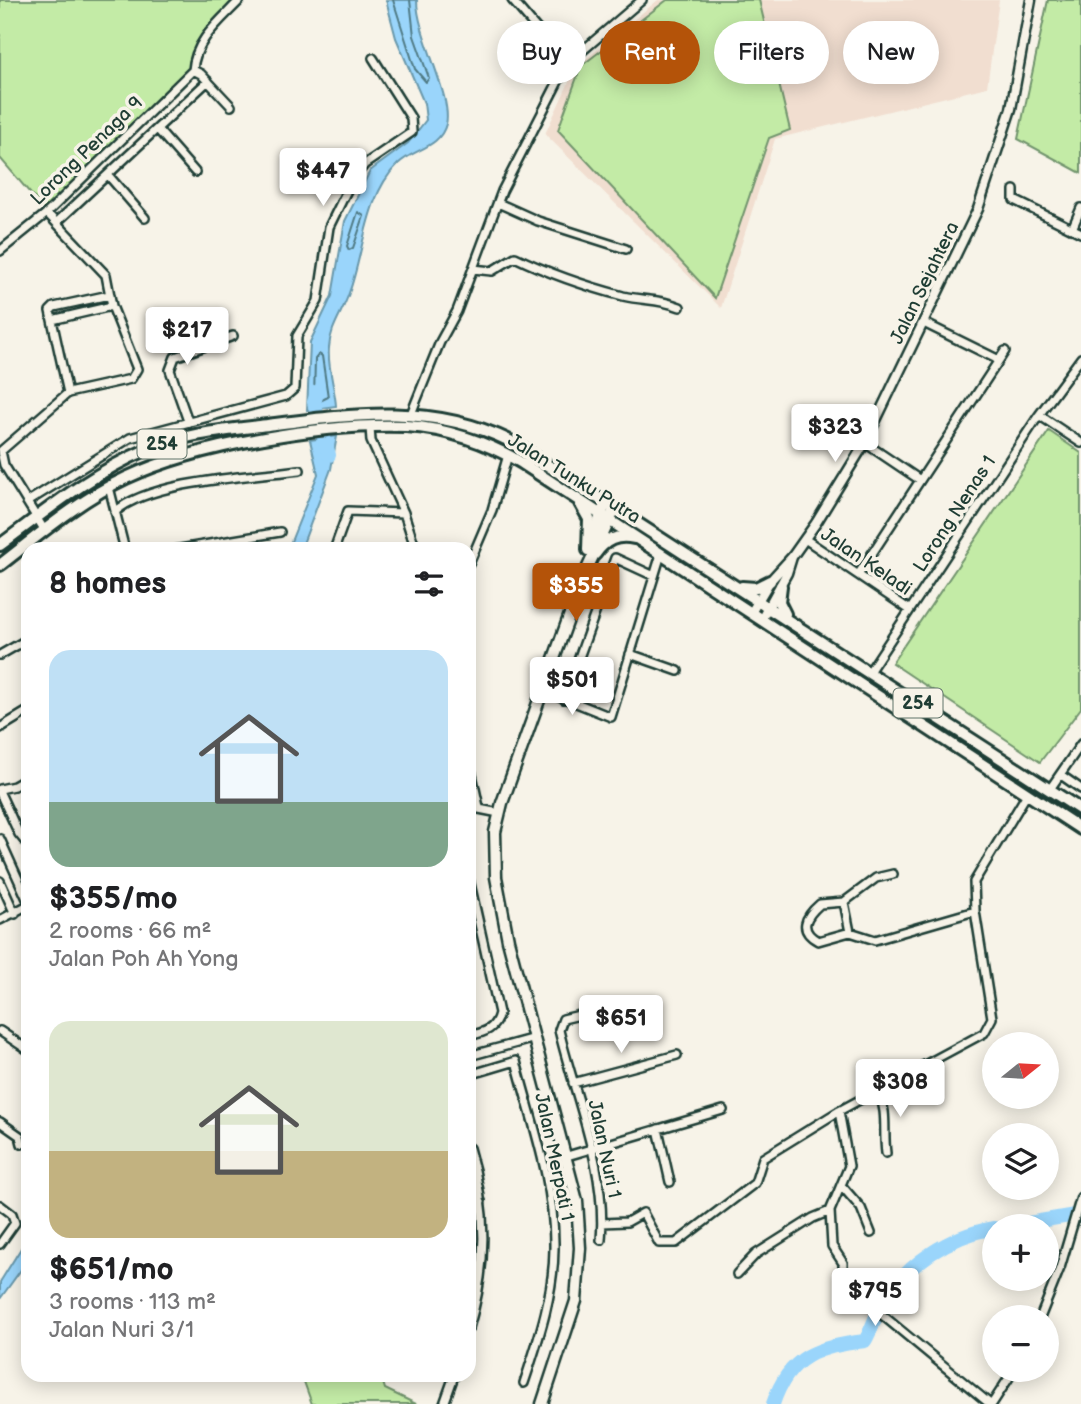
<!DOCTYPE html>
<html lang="en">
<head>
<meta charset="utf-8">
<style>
	:root { --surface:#fff; --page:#f2f2f2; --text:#202124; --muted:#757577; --accent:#b45309 }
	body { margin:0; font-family:"Balsamiq Sans",sans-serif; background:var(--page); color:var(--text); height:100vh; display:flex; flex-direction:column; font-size:26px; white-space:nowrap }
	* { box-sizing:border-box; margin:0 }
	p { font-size:23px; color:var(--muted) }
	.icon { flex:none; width:38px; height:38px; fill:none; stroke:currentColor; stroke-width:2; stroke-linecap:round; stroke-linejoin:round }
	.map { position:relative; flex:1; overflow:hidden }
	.drawer { position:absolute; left:21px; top:542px; width:455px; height:840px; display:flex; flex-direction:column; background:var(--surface); border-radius:21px; box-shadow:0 4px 18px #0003 }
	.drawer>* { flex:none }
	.guide { position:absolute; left:497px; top:21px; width:478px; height:63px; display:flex; gap:14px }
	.needle { width:46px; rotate:72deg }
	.fabs { position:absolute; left:982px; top:1032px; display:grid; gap:14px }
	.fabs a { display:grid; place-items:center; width:77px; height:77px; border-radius:50%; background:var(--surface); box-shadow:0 4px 18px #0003; font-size:35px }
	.price { position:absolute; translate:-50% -60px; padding:0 16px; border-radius:7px; background:#fff; color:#222; font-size:23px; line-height:46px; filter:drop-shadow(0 2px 4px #0008) }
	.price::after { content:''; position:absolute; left:50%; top:42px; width:21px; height:16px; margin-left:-10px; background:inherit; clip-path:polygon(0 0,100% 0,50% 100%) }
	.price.active { background:var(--accent); color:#fff }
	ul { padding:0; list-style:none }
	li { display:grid; align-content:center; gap:14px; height:371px; padding:0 28px }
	li span { display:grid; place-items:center; height:217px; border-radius:21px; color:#555 }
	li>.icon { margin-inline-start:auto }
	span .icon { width:126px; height:126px; fill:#fffc; stroke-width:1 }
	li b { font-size:30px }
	h2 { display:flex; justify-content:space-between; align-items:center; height:84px; padding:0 28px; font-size:30px }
	.tag { padding:0 24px; border-radius:32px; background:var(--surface); box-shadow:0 4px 18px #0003; font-size:24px; line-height:63px }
	.tag.active { background:var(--accent); color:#fff }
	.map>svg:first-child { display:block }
	.built { fill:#f1ded0 }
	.green { fill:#c3eba6; stroke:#71946d; stroke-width:2 }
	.water { fill:#9ad5fb; stroke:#6998ab; stroke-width:2 }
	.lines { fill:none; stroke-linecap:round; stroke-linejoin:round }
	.shore { stroke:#507a84; stroke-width:2 }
	.river { stroke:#9ad5fb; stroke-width:14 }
	.minor-casing { stroke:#1f3d34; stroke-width:12 }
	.tertiary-casing { stroke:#1f3d34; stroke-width:13 }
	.secondary-casing { stroke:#1f3d34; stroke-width:15 }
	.primary-casing { stroke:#1f3d34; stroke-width:16 }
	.minor { stroke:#f7f3e8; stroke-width:7 }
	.tertiary { stroke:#f7f3e8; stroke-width:8 }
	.secondary { stroke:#f7f3e8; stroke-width:10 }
	.primary { stroke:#f7f3e8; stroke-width:10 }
	.labels { text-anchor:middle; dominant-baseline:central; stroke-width:7; stroke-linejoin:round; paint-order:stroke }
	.shield { fill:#f7f3e8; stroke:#60746a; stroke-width:2 }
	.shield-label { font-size:18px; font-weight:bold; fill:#1f3d34 }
	.street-label { font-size:19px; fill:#1f3d34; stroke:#f7f3e8 }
</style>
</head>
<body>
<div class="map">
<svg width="1081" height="1404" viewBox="0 0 1081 1404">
	<rect width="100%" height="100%" fill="#f7f3e8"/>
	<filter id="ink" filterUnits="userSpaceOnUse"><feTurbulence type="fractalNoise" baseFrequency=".0143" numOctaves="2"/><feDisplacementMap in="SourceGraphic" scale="14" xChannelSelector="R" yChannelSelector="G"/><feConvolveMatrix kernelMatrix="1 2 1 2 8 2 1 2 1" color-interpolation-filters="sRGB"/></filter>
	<g filter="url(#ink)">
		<path class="built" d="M 658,0 L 999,0 L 987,87 L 775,139 L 721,308 L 545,134 L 576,67 Z"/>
		<path class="green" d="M 0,0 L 240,0 L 205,37 L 193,70 L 47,213 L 0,158 Z
			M 667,0 L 759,0 L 790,130 L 769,138 L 715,298 L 558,130 L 581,66 Z
			M 1048,0 L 1081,0 L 1081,173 L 1018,139 Z
			M 1049,431 L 1081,453 L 1081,708 L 1040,762 L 892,663 Z
			M 302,1376 L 381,1376 L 385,1389 L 416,1404 L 312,1404 Z"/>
		<path class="water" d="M 386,0 L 417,0 C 417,36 453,97 446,124 C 440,148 413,149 398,164 C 365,196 364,253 349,293 C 343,312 330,327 329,348 C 327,366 335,388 336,406 L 307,410 L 310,342 L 332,296 L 345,221 L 370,171 L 408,143 L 426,120 L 424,103 L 396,38 Z
			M 337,436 L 331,469 L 301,549 L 288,549 L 318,474 L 310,440 Z
			M 28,1237 L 28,1260 L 0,1299 L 0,1282 Z"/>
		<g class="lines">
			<path class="shore" d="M 393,0 L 415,69 L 426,82 L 429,78 L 414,36 L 410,0
				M 358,212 L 364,216 L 353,248 L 349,250 L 347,246 Z
				M 319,354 L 322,356 L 328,397 L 318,402 L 314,398 L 315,359 Z"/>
			<path class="river" d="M 318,391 L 314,402 L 329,455
				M 1004,1227 L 1081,1214
				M 773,1404 C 789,1355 818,1347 865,1341 C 872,1329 876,1314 883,1302 C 908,1263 949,1236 994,1228"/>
			<g class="minor-casing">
				<path id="minor" d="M 512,0 L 567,64
					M 193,70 C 195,40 220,21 240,0
					M 193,70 L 201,74 L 231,106
					M 158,130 L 195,172
					M 108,175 L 145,218
					M 1014,190 L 1014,200 L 1081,233
					M 498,203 L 538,221 L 626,249
					M 47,213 L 106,275 L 112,306 L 137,369 L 131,379 L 68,393
					M 57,222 L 208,81
					M 1072,229 L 1081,208
					M 0,251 L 47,213 L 193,70
					M 473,269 L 492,271 L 515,257 C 550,274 585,286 623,296 C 644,301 658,298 680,307
					M 52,320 L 112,306
					M 924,323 L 999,360
					M 68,393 L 50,311 L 54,307 L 109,295
					M 411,414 L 440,342 L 457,311 L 502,191 L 567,64 L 642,0
					M 1039,415 L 1081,443
					M 188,421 L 170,370 L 175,357 L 233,336
					M 370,427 L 371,441 L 404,513 L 416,550
					M 865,443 L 920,480
					M 109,487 L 125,550
					M 27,502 L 130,438 L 286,396 L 295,388 L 297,336 L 318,301 L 329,227 L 352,180 L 365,164 L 412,132 L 411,118 L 373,58
					M 115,512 C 149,481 253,476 300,470
					M 45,531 L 4,465 L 1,451 L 68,393
					M 805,539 L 910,610
					M 174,550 L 280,532
					M 334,550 L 348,511 L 404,513
					M 469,564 L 492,510 L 508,455
					M 858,575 L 1005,351
					M 630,654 L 678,671
					M 0,655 L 28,639
					M 869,672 L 1039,415 L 1081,358
					M 544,690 L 611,717 L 661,554
					M 564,699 L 615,558 L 654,576
					M 0,728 L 28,711
					M 469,761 L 479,807
					M 1061,775 L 1081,789
					M 0,789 L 14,786 L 28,778
					M 1050,789 L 1081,744
					M 0,793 L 19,834 L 28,845
					M 469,807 L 499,813
					M 0,839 L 28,901
					M 893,874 L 876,878 L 844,902 L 820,904 C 805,917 798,930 818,941 L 850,932 L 875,940 L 975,911
					M 469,879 L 499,1013 C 495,1030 485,1032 469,1036
					M 0,881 L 15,914
					M 844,902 L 850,932
					M 0,920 L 28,905
					M 0,1031 L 28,1050
					M 469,1056 L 535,1038
					M 469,1075 L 516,1061 C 531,1120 554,1182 554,1243 C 555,1291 539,1338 524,1383
					M 573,1083 L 677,1055
					M 879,1092 C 888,1114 883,1130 886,1153
					M 839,1111 L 849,1166 L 830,1211 L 832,1246 L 843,1263 L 843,1276 L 869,1304 L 990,1404
					M 0,1122 L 20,1136 L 22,1144
					M 658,1129 L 670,1182
					M 469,1148 C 488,1210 487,1267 469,1328
					M 567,1156 L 723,1110
					M 841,1185 L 861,1208 L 871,1233
					M 469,1204 L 481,1201
					M 0,1205 L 12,1214 L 15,1223 L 0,1244
					M 602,1223 L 627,1222 L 643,1213 L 659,1243 L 676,1243 L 755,1183 L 763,1158 L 839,1111 L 984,1033 L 992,1018 L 975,911 L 974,882 L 1027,794
					M 601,1240 C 607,1169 575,1098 559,1030 L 563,1019 L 609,1008
					M 737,1274 L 756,1254 L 813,1218 L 830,1211
					M 1040,1318 L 1060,1268 L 1081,1197
					M 444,1404 L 454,1376
					M 992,1404 L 1014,1370"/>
			</g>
			<g class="tertiary-casing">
				<path id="tertiary" d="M 751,613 L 770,581 L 792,557 L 816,523 L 865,443 L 978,209 L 1011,109 L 1031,0
					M 761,620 L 787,573 L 792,557"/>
			</g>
			<g class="secondary-casing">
				<path id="secondary" d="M 589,547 L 606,502
					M 542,1404 L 576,1301 L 580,1248 L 577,1201 L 508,940 L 496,877 L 495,832 L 502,803 L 583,578 L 615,508"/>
			</g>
			<g class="primary-casing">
				<path id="primary" d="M 580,503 L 589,519 L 588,550
					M 0,545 C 47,510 92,473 146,450 C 183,434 221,431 260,426 C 346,415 429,401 510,441 L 1081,810
					M 595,554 C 605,540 617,534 634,538
					M 0,565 C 40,534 81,499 126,478 C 198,444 327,423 406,426 C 446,428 488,443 522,463 L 1081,829
					M 781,586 L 779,602 L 785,614
					M 742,587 L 756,588 L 770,581"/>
			</g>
			<use href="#minor" class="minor"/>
			<use href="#tertiary" class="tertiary"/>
			<use href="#secondary" class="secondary"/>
			<use href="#primary" class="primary"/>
		</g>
	</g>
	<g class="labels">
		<g class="shield">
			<rect x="137.5" y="429.5" width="49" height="29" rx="5"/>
			<rect x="893.5" y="688.5" width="49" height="29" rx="5"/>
		</g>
		<g class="shield-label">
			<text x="162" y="444">254</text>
			<text x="918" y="703">254</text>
		</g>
		<g class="street-label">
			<text transform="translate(87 151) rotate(-44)">Lorong Penaga 9</text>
			<text transform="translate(925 283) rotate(-64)">Jalan Sejahtera</text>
			<text transform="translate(574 479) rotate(32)">Jalan Tunku Putra</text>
			<text transform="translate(955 514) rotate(-57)">Lorong Nenas 1</text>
			<text transform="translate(866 562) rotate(34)">Jalan Keladi</text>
			<text transform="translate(604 1149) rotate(78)">Jalan Nuri 1</text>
			<text transform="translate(554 1157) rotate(78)">Jalan Merpati 1</text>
		</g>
	</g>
</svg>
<div class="fabs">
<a><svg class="needle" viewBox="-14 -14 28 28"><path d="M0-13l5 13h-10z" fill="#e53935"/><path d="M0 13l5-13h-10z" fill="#757577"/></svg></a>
<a><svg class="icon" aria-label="layers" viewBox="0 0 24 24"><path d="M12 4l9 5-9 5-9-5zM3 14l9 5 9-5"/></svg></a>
<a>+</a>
<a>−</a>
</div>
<b class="price" style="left:323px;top:208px">$447</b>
<b class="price" style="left:187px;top:367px">$217</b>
<b class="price" style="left:835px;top:464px">$323</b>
<b class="price active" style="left:576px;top:623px">$355</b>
<b class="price" style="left:572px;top:717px">$501</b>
<b class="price" style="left:621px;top:1055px">$651</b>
<b class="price" style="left:900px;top:1119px">$308</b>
<b class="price" style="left:875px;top:1328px">$795</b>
<div class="guide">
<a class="tag">Buy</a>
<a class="tag active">Rent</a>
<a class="tag">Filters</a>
<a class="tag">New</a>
</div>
<section class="drawer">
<h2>8 homes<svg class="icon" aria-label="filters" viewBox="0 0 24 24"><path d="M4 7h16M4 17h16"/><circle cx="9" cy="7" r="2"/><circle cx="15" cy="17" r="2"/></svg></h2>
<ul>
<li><span style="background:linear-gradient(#bfe0f5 70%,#7fa58c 0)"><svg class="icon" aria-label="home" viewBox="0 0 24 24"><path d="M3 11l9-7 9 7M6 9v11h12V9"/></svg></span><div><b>$355/mo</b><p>2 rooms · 66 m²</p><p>Jalan Poh Ah Yong</p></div></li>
<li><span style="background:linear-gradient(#dfe7d0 60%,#c2b280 0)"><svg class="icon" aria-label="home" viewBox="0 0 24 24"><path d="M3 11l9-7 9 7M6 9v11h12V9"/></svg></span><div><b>$651/mo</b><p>3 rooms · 113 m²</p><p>Jalan Nuri 3/1</p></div></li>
</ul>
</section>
</div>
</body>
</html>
